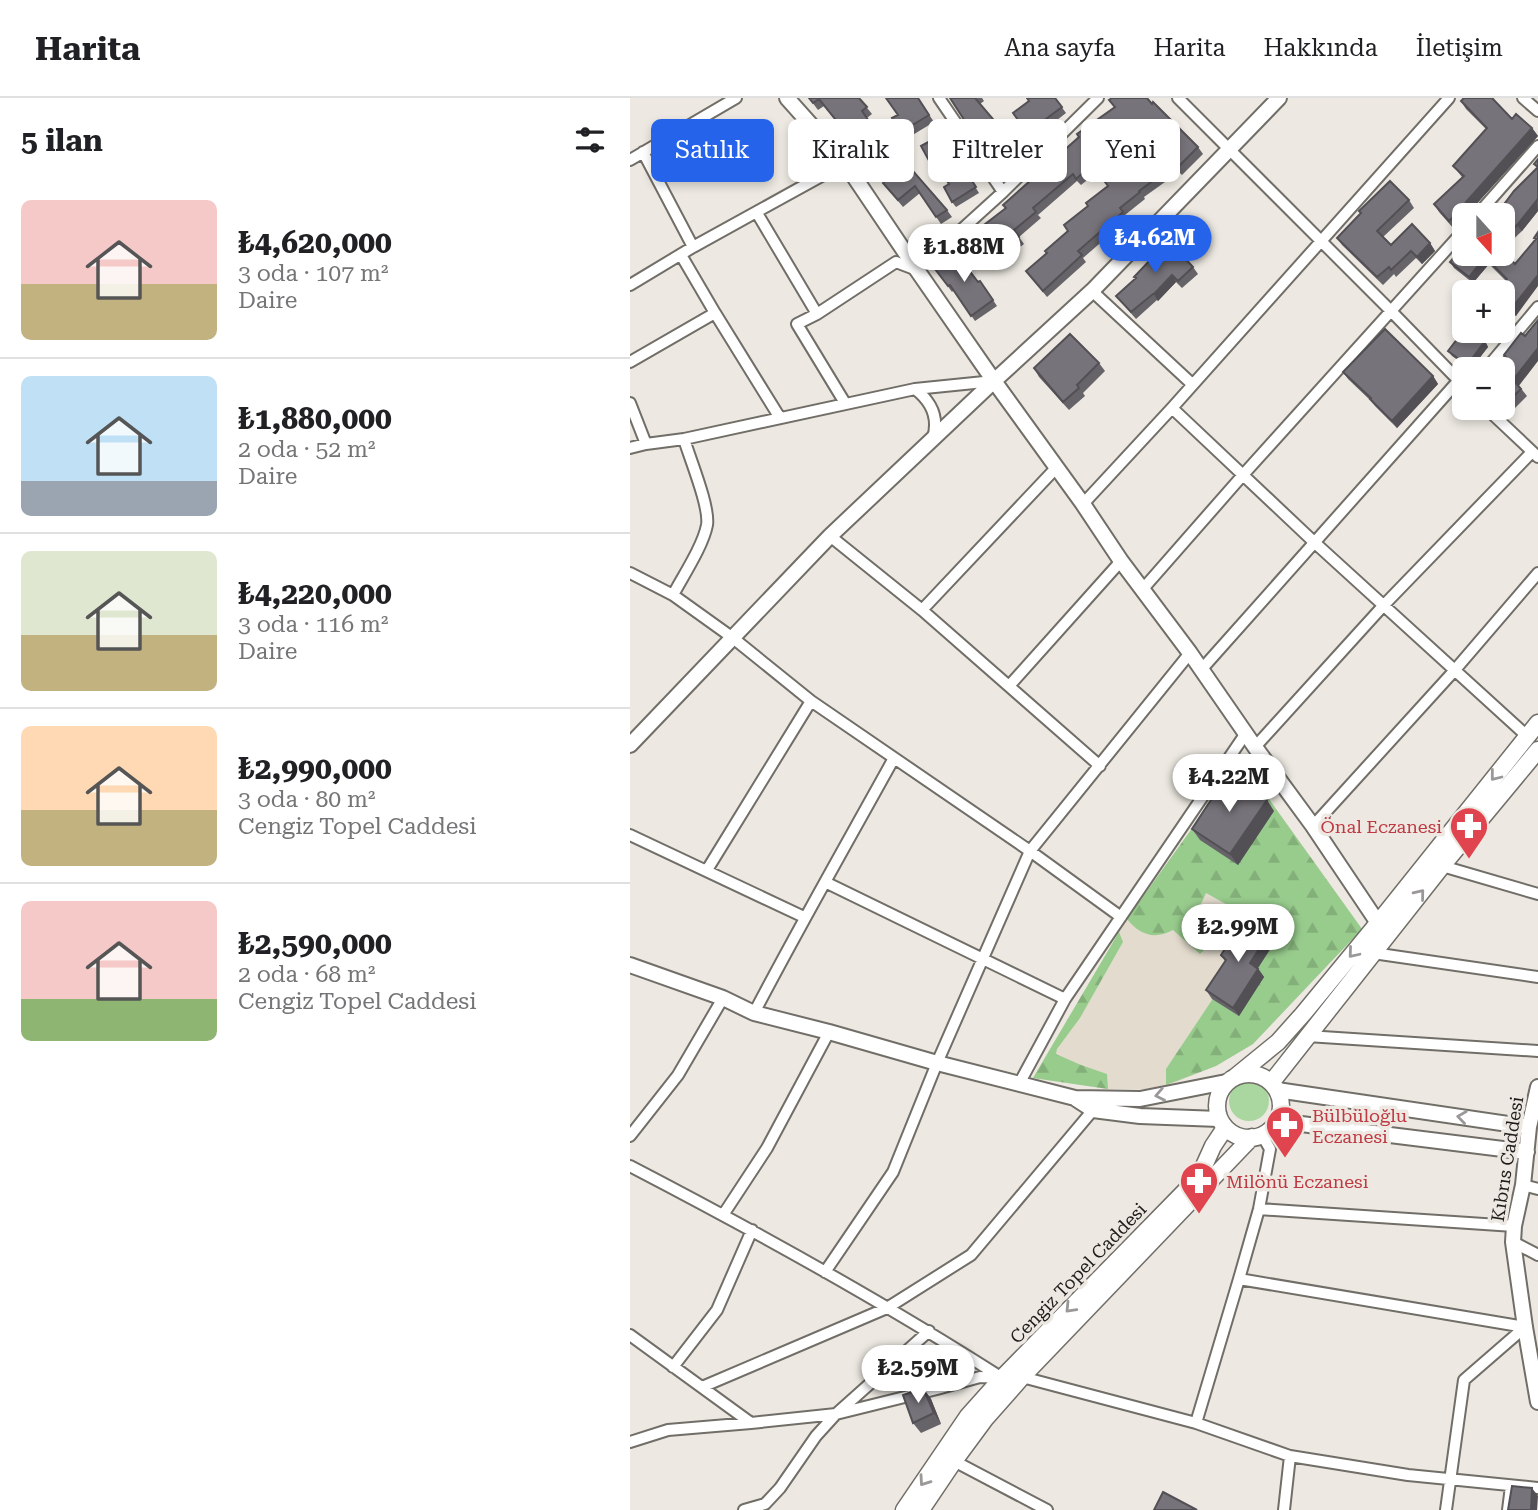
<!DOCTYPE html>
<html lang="tr">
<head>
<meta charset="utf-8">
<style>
	:root { --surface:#fff; --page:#f2f2f2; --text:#202124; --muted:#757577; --line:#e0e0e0; --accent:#2563eb }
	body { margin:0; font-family:"Roboto Serif",serif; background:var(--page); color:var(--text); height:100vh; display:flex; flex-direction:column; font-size:26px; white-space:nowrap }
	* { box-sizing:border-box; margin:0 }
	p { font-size:23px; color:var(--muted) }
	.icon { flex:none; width:38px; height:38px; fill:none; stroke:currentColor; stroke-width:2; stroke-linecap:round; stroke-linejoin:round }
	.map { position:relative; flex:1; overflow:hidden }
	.sheet { display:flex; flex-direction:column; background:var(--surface); width:630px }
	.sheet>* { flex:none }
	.hud { position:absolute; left:21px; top:21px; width:665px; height:63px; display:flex; gap:14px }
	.needle { width:46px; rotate:159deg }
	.fabs { position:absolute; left:822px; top:105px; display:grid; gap:14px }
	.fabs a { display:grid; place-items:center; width:63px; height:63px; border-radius:10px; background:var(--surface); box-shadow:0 4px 10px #0003; font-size:35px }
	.price { position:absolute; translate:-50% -60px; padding:0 16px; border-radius:24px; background:#fff; color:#222; font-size:23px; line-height:46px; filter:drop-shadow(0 2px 4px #0008) }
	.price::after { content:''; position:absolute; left:50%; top:42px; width:21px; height:16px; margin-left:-10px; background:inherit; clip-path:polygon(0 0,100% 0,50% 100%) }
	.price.active { background:var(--accent); color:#fff }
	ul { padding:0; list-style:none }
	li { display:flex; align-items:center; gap:21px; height:175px; padding:0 21px }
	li+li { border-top:2px solid var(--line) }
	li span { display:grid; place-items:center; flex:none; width:196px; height:140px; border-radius:10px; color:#555 }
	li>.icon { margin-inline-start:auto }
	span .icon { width:84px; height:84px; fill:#fffc; stroke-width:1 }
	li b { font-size:30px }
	h2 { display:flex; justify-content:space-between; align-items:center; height:84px; padding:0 21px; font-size:30px }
	.pill { padding:0 24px; border-radius:10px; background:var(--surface); box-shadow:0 4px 10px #0003; font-size:24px; line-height:63px }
	.pill.active { background:var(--accent); color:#fff }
	header { display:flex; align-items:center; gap:42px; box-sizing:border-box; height:98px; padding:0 35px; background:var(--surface); border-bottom:2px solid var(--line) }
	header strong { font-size:33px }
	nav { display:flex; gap:38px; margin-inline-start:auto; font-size:24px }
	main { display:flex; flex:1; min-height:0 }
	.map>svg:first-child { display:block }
	.built { fill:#e3dcce }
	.grass { fill:#a9d79f }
	.forest { fill:url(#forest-firs) }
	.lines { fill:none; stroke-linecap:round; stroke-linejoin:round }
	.minor-casing { stroke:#716e68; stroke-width:14 }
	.tertiary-casing { stroke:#716e68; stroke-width:18 }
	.secondary-casing { stroke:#716e68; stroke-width:19 }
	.minor { stroke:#fff; stroke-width:10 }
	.tertiary { stroke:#fff; stroke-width:14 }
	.secondary { stroke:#fff; stroke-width:16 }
	.wall { fill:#666369 }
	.shaded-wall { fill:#535055 }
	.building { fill:#77737a; stroke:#535055; stroke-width:2 }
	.oneway { stroke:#9a9998 }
	.labels { text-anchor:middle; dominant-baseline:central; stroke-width:7; stroke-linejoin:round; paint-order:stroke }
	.health-label { font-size:18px; fill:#be3a42; stroke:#ede9e2; text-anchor:start }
	.street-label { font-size:18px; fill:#1e1c1a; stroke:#ede9e2 }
</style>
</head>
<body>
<header>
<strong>Harita</strong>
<nav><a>Ana sayfa</a><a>Harita</a><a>Hakkında</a><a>İletişim</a></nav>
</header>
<main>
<section class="sheet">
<h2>5 ilan<svg class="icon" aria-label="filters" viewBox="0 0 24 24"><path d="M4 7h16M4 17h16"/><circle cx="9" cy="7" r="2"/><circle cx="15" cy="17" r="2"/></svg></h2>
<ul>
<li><span style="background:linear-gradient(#f6c9c9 60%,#c2b280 0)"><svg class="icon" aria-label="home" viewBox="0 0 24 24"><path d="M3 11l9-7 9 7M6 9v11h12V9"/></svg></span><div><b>₺4,620,000</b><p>3 oda · 107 m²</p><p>Daire</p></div></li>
<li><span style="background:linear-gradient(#bfe0f5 75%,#9aa5b1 0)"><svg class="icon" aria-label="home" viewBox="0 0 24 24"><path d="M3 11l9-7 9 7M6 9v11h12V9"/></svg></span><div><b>₺1,880,000</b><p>2 oda · 52 m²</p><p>Daire</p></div></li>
<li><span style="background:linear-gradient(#dfe7d0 60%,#c2b280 0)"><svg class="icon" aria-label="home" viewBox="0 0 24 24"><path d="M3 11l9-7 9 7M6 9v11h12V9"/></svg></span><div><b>₺4,220,000</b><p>3 oda · 116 m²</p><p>Daire</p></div></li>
<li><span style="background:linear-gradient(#ffd9b3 60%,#c2b280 0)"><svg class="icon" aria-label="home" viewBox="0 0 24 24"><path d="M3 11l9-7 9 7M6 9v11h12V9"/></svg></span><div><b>₺2,990,000</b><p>3 oda · 80 m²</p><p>Cengiz Topel Caddesi</p></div></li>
<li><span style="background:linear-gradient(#f6c9c9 70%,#8fb573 0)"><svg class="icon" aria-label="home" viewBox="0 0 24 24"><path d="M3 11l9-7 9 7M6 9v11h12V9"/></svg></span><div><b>₺2,590,000</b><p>2 oda · 68 m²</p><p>Cengiz Topel Caddesi</p></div></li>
</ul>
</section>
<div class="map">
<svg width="908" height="1412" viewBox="0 0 908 1412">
	<defs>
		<pattern id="forest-firs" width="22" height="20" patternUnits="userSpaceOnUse" patternTransform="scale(1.75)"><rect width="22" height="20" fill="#98cc8d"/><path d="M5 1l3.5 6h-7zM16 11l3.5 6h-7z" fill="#83af79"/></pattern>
	</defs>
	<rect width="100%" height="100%" fill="#ede9e2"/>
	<path class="built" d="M 611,662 L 732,831 L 623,946 L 586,968 L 544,985 L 516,991 L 478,991 L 403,980 L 497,821 Z"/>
	<path class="grass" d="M599 1003a20 20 0 1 1 40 0a20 20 0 1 1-40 0Z"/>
	<path class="forest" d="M 611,662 L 732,831 L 623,946 L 586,968 L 536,987 L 536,971 L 612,857 L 595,847 L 591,836 L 602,824 L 603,810 L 576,795 L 562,826 L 574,839 L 574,852 L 570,856 L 543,832 C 524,842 510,837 497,821 Z
		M 489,834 L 493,844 L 450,920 L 427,951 L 426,956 L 451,967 L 477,976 L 478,991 L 403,980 Z"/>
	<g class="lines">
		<g class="minor-casing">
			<path id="minor" d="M 309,0 L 373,94
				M 548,0 L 761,213 L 835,289
				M 893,0 L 908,13
				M 13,54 L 63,149
				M 0,62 L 106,0
				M 127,115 L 187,216
				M 847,117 L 908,48
				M 51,157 L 85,215 L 150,320
				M 0,187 L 63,149 L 215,65
				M 462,193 L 562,286
				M 0,264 L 85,215
				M 856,271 L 908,209
				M 285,291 C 302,304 309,320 303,340
				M 0,305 L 16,346
				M 215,305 L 167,226 L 187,216 L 266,164 L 287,172 L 373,94 L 468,0
				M 542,310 L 684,444 L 897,638
				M 856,310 L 908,359
				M 0,350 L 16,346 L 54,341 L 285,291 L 364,283
				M 453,406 L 542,310 L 819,0
				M 200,438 L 292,512 L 470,668
				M 0,475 L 43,497 L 103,540 L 181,603 L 400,753 L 491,819
				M 512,492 L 612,378 L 835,131
				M 43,497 C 53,478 73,448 77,427 C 80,409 60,361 54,341
				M 292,512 L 426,370
				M 571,572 L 828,283
				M 379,588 L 491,463
				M 625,649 L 753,508 L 902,354
				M 683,728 L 824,573 L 908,475
				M 0,737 L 174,819
				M 812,768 L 908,796
				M 77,772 L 181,603
				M 195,784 L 435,901
				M 743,855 L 908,879
				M 124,915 C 169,829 217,745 264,660
				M 677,938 L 908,953
				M 389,986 L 435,901 L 616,635
				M 0,1038 L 48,977 L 93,900
				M 0,1068 C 127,1134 252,1203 372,1280
				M 893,1087 L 908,1091
				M 629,1111 L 884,1128
				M 93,1117 L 137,1050 L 199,934
				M 883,1144 L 908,1157
				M 195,1174 L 263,1074 L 307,965 L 400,753 L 560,555
				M 609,1181 L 895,1229
				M 0,1237 L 121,1325
				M 43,1269 L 87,1212 L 122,1132
				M 392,1279 L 566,1325 L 660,1358 L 778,1377 L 908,1390
				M 72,1289 L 257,1210 L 341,1157 L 463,1012
				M 566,1325 L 609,1181 L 629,1111 L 640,1051 L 632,1037
				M 0,1344 L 38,1332 L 121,1325 L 206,1316 L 307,1291 L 350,1279 L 371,1280
				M 324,1363 L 417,1412
				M 114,1412 L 135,1406 L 150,1390 L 186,1338 L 206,1316 L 299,1233
				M 654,1412 L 660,1358
				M 816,1412 L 834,1282 L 895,1229
				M 878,1412 L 881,1388"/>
		</g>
		<g class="tertiary-casing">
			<path id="tertiary" d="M 157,0 L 215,65 L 287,172 L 364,283 L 453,406 L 491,463 L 560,555 L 625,649 L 683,728 L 748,825
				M 0,647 L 200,438 L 364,283 L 462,193 L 649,0
				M 0,867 L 93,900 L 124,915 L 199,934 L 307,965 L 445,1000 L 510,1001 L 596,984
				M 908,989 L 899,1029 L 893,1087 L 884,1128 L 883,1144 L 895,1229 L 908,1304
				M 647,992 L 899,1029
				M 446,1001 L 463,1012 L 510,1018 L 589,1021
				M 647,1023 L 897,1054"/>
		</g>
		<g class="secondary-casing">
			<path id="secondary" d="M587 1008a32 32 0 1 1 64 0a32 32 0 1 1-64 0Z
				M 605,979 L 648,944 L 673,916 L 748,825 L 908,625
				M 641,985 L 812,768 L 908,652
				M 274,1412 L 338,1318 L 372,1280 L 569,1079 L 583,1048 L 595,1030
				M 291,1412 L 324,1363 L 355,1321 L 392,1279 L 622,1039"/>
		</g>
		<use href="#minor" class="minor"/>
		<use href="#tertiary" class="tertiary"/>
		<use href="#secondary" class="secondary"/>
	</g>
	<path class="wall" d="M 179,0 L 229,0 L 242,16 L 237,20 L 255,46 L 317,112 L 322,119 L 311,126 L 290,95 L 273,109 L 253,85 L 256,83 L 237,58 L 233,61 L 214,32 L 194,8 L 188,12 Z
		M 288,0 L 304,24 L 276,41 L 271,34 L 268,17 Z
		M 320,0 L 352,0 L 354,3 L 350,6 L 373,33 L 388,23 L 399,3 L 396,0 L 425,0 L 436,15 L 398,45 L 402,52 L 369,74 Z
		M 834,0 L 864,0 L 863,1 L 882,21 L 902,30 L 908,38 L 841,112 L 839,117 L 835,117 L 835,121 L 824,131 L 809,114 L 804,106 L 832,79 L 823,68 L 856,31 L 836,11 L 831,3 Z
		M 522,6 L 568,49 L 573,56 L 552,77 L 549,74 L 514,99 L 515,101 L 495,117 L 498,121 L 453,160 L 456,164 L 417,199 L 396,173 L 417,155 L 438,133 L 458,108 L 493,72 L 527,47 L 511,30 L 460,67 L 466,75 L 451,87 L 447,83 L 408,117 L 411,120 L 389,139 L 394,146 L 378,158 L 354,127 Z
		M 311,37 L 329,67 L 331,66 L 349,95 L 326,109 L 322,104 L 319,86 L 311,73 L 307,76 L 303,70 Z
		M 908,61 L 908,113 L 892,133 L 873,151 L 873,117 L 870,113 L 907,70 L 904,66 Z
		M 779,102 L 784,110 L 753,139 L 761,147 L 800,145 L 805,153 L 792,166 L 786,160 L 766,179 L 764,176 L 753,187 L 712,147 L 707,140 Z
		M 908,134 L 886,218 L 873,208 L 873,194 L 876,183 L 859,166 L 843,185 L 824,170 L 820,164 L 835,146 L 885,166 L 905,142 Z
		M 521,154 L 563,169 L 568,176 L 552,190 L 546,184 L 528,203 L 527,202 L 506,221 L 486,198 L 506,181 L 524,158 Z
		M 305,171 L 348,184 L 350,183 L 367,208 L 345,223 L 324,192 L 322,194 Z
		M 891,235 L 889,288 L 897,298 L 880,315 L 873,308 L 873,271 L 877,262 L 874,257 Z
		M 855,243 L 858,249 L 841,271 L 840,271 L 822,258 L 818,253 Z
		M 469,265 L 475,273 L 453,295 L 455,298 L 439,312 L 409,279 L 404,270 Z
		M 713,274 L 803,278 L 808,286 L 767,330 L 745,308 L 740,302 L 718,281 Z
		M 644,713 L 608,767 L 570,742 L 562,731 Z
		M 638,837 L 644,845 L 628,870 L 634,879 L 609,918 L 582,901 L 576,892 L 595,863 L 591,857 Z
		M 293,1290 L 301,1301 L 311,1326 L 291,1335 L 283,1325 Z"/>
	<path class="shaded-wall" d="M 902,30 L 908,38 L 841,112 L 839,117 L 834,109 L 836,104 Z
		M 907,102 L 908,113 L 892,133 L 887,127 Z
		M 800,145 L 805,153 L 792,166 L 787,159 Z
		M 855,159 L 859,166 L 843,185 L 839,179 Z
		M 542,177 L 546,184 L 528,203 L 524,196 Z
		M 908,177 L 908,188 L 886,218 L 881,211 Z
		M 855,243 L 858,249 L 841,271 L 840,271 L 837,267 Z
		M 908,250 L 908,263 L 888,289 L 883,282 Z
		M 803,278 L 808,286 L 767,330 L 762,323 Z
		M 637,702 L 644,713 L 608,767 L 600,756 Z
		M 638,837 L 644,845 L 626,873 L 620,865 Z
		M 628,871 L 634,879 L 609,918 L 603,910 Z
		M 293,1290 L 301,1301 L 311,1326 L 304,1315 Z
		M 902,1390 L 908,1398 L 907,1412 L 901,1412 Z"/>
	<path class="building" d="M 179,0 L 229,0 L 237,9 L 232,13 L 255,47 L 258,44 L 275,67 L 276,65 L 317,112 L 306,119 L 285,88 L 268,102 L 253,85 L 256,82 L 232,51 L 228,54 L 210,27 L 189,1 L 183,5 Z
		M 256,0 L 288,0 L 299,17 L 271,34 L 262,20 L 268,17 Z
		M 320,0 L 345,0 L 373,33 L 388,22 L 383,15 L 399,3 L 397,0 L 425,0 L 432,9 L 393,38 L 398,45 L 364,68 Z
		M 482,0 L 517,0 L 522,6 L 523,4 L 568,49 L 547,70 L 544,67 L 509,93 L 510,94 L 490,110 L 493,114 L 448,153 L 452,157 L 413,193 L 396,173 L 417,155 L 415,153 L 438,133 L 434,127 L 458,108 L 456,105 L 478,88 L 475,84 L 492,71 L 493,72 L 528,46 L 506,23 L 454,60 L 461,68 L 446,81 L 443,76 L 403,110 L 406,114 L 384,132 L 389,139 L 373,151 L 354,127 L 376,110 L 373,107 L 449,39 L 447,36 L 485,9 L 479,2 Z
		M 834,0 L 862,0 L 882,21 L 886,16 L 902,30 L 836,104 L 834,109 L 819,123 L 804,106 L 834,78 L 823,68 L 857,30 L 831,3 Z
		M 311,37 L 328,68 L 331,66 L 346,89 L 322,104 L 314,89 L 319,86 L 307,68 L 303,70 L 291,48 Z
		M 908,61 L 908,69 L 904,66 Z
		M 908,69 L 908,103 L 907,102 L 887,127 L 873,141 L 873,117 L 866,117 L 884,93 Z
		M 760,83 L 779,102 L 747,133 L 761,147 L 782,126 L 800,145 L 787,159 L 781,153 L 761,172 L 759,169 L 747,179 L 707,140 L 731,115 L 729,113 Z
		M 908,134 L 908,177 L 881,211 L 873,205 L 873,194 L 867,194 L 877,181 L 855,159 L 839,179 L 820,164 L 835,146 L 835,156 L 873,156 L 873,154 L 885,166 L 906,141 L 904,140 Z
		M 536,140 L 563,169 L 548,183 L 542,177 L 524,196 L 523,196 L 501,214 L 486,198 L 506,180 L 504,179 L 524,158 L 521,154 Z
		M 326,155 L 348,184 L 350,183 L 363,202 L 341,218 L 320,187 L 318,188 L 305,171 Z
		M 908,222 L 908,250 L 883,282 L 891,291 L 874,307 L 873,306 L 873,271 L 867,271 L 878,261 L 874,257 L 891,235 L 895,238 Z
		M 755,231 L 803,278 L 762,323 L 740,301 L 741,300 L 713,274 Z
		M 835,231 L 835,233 L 840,233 L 855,243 L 837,267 L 818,253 Z
		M 440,236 L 469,265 L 447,287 L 449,290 L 433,304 L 404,270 Z
		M 598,676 L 637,702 L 600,756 L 562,731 Z
		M 614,821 L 638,837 L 620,865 L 628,871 L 603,910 L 576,892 L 596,862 L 591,857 Z
		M 293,1290 L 304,1315 L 283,1325 L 273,1297 Z
		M 882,1388 L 902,1390 L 901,1412 L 878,1412 Z
		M 533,1394 L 567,1412 L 524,1412 Z"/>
	<defs><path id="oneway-chevron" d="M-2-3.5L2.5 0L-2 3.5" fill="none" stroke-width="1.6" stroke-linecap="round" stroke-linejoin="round" transform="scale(1.75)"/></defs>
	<g class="oneway">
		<use href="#oneway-chevron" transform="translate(865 678) rotate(128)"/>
		<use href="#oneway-chevron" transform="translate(790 796) rotate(-51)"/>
		<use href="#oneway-chevron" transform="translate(723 855) rotate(130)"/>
		<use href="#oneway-chevron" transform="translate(530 997) rotate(169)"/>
		<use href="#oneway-chevron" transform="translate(832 1019) rotate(-172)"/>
		<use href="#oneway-chevron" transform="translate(440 1210) rotate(134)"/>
		<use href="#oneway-chevron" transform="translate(294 1383) rotate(125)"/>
	</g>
	<defs>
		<g id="pharmacy-pin" transform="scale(2.0125)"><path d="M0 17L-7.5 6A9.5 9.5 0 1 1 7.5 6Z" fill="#e0444e" stroke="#ede9e2"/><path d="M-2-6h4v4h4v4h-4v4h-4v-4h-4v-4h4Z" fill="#fff"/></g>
	</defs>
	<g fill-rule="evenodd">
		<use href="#pharmacy-pin" x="839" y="728"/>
		<use href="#pharmacy-pin" x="655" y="1027"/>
		<use href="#pharmacy-pin" x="569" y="1083"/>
	</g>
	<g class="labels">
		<g class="health-label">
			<text x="812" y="728" text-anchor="end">Önal Eczanesi</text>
			<text x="682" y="1017">Bülbüloğlu<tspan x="682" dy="21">Eczanesi</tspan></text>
			<text x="596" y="1083">Milönü Eczanesi</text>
		</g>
		<g class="street-label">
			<text transform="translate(877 1061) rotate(-81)">Kıbrıs Caddesi</text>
			<text transform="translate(448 1175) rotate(-46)">Cengiz Topel Caddesi</text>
		</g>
	</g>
</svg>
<div class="fabs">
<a><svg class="needle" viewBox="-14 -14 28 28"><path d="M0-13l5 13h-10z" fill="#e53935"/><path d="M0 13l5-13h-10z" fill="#757577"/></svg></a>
<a>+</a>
<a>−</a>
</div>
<b class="price active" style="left:525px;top:177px">₺4.62M</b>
<b class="price" style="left:334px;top:186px">₺1.88M</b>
<b class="price" style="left:599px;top:716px">₺4.22M</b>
<b class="price" style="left:608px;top:866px">₺2.99M</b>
<b class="price" style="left:288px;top:1307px">₺2.59M</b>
<div class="hud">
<a class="pill active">Satılık</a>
<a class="pill">Kiralık</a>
<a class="pill">Filtreler</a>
<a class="pill">Yeni</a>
</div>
</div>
</main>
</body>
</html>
